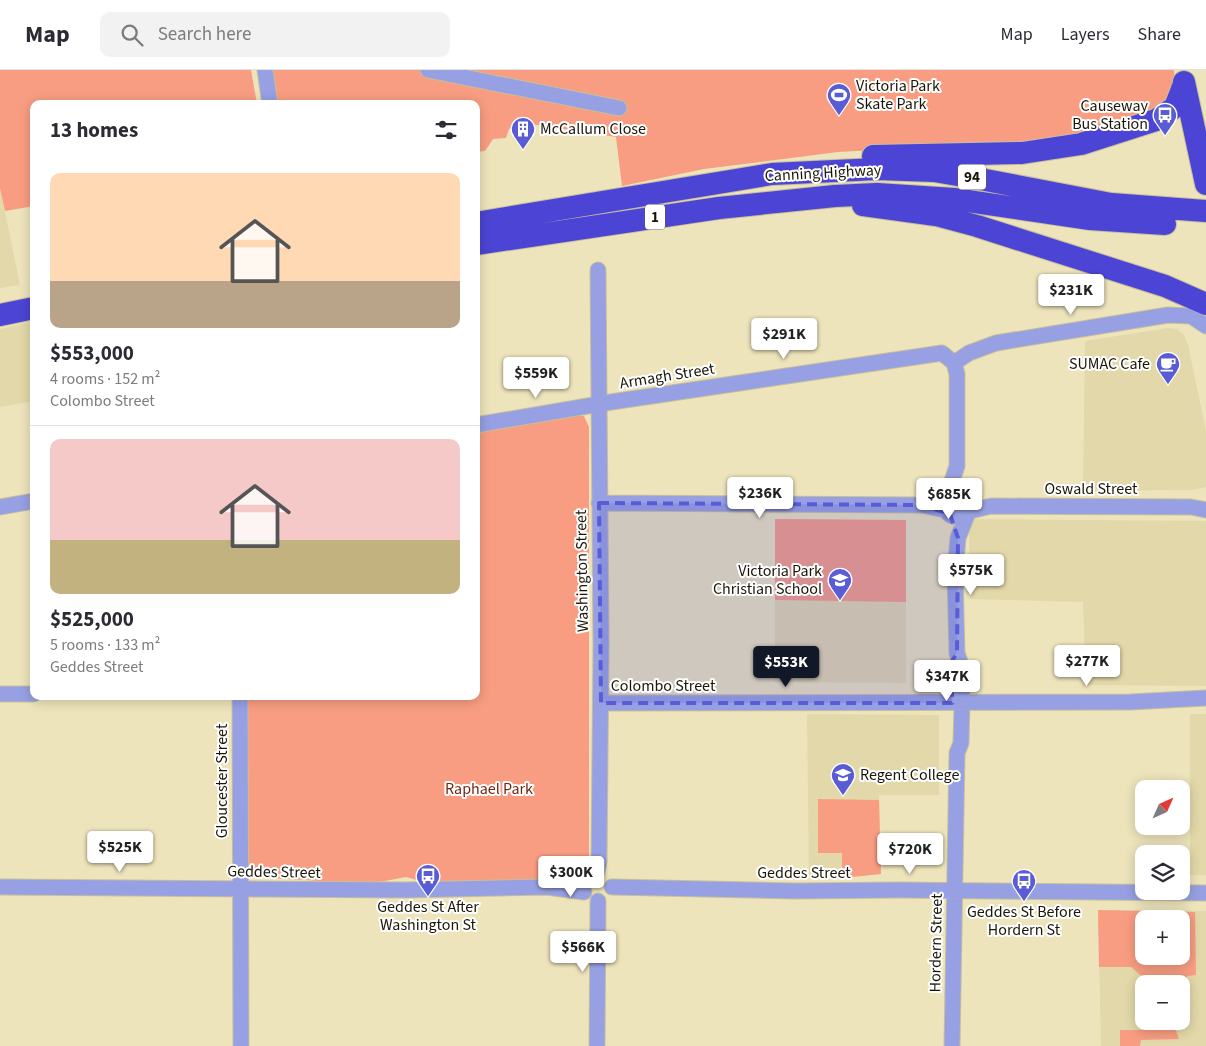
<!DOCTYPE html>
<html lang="en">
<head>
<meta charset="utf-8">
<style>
	:root { --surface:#fff; --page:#f2f2f3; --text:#2b2b33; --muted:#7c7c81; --line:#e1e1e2; --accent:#111827 }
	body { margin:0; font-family:"Source Sans 3",sans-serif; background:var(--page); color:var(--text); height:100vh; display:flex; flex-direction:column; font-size:19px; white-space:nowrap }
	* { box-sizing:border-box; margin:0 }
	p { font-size:16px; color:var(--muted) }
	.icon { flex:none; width:28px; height:28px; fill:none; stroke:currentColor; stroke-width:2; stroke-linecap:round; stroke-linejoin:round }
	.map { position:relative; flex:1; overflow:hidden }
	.panel { position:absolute; left:30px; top:30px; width:450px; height:600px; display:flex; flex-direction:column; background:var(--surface); border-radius:10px; box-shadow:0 2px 12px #0003 }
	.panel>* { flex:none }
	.needle { width:32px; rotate:45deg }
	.controls { position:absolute; left:1135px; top:710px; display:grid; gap:10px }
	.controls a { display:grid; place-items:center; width:55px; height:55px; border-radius:10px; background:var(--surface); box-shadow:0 2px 12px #0003; font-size:25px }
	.price { position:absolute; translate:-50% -42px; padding:0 11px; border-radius:5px; background:#fff; color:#222; font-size:16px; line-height:32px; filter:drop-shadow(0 1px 2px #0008) }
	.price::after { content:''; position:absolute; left:50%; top:30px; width:15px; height:11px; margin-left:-8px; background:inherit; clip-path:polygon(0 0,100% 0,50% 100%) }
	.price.current { background:var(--accent); color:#fff }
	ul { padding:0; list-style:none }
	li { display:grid; align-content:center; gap:10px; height:265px; padding:0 20px }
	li+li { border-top:1px solid var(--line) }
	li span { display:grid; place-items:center; height:155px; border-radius:10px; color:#555 }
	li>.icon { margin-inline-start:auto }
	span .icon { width:90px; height:90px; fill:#fffc; stroke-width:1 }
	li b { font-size:21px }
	h2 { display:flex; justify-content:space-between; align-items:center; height:60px; padding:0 20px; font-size:21px }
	header { display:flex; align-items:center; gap:30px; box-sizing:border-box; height:70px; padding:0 25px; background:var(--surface); border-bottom:1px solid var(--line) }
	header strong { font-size:24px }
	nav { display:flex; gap:28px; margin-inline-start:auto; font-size:18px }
	.search { width:350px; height:45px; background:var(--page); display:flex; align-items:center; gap:12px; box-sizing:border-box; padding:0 18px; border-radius:10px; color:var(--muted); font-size:19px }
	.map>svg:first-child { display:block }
	.built { fill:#e3d8a9; fill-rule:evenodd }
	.green { fill:#f89d82; fill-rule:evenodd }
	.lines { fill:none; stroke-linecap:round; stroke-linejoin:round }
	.minor-casing { stroke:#c7bf9b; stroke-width:17 }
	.highway-casing { stroke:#c7bf9b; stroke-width:24 }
	.minor { stroke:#97a0e2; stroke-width:15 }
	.highway { stroke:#4c44d5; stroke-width:22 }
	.marked { fill:#595cd4; fill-opacity:0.2; stroke:#595cd4; stroke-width:4; stroke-dasharray:10 6; stroke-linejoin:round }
	.labels { text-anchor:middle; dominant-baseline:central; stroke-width:4; stroke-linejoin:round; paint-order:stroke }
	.shield { fill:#fff; stroke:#5f5d52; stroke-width:1 }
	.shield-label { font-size:15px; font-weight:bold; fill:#1b1708 }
	.poi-label { font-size:16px; fill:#1b1708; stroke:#fff; text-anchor:start }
	.street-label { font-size:16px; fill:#1b1708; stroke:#fff }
	.park-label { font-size:16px; fill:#712810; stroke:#fff }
</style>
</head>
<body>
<header>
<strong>Map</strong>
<div class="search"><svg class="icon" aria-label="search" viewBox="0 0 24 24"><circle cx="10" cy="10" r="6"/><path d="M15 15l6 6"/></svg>Search here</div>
<nav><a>Map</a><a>Layers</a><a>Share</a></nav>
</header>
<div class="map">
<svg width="1206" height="976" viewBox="0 0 1206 976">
	<rect width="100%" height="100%" fill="#ede4bb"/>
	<path class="built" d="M 0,118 L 20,215 L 0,218 Z
		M 34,251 L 34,331 L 0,337 L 0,259 Z
		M 1168,258 L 1177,259 L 1184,265 L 1188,275 L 1206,361 L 1206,417 L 1191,420 L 1083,421 L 1085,271 Z
		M 775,449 L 906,450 L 906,613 L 775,612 Z
		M 969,449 L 1206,451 L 1206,616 L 1086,615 L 1083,532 L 970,529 Z
		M 807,644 L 939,645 L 939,725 L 879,725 L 881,804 L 842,808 L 809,807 Z
		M 1190,644 L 1206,644 L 1206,805 L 1190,805 Z
		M 1098,840 L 1206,841 L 1206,976 L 1101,976 ZM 1144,849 L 1181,849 L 1181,886 L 1144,886 ZM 1144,914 L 1181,914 L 1181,951 L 1144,951 Z"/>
	<path class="green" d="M 0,0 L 251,0 L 257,34 L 34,34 L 34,136 L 5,141 L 0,118 Z
		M 271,0 L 1174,0 L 1175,18 L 1159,41 L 1066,70 L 838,82 L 704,99 L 622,116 L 616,67 L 517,52 L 509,59 L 506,68 L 493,69 L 485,81 L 476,82 L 476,34 L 276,34 Z
		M 578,345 L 584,346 L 589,357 L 589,797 L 585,804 L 574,810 L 427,813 L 406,807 L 369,814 L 253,807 L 246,798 L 247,626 L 476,626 L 476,362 Z
		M 775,449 L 906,450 L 906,532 L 775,530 Z
		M 818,729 L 879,730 L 881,804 L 842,808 L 842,783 L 818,783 Z
		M 1098,840 L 1195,842 L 1196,905 L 1187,906 L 1188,933 L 1181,932 L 1181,914 L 1151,914 L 1131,897 L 1099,897 ZM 1144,849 L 1181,849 L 1181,886 L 1144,886 Z
		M 1158,951 L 1177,951 L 1175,958 L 1179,969 L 1141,970 L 1140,976 L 1120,976 L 1120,960 L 1157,960 Z"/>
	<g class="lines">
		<g class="minor-casing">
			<path id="minor" d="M 265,0 L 270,34
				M 428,0 L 619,38
				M 954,293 L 969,283 L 996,273 L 1168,245 L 1191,246 L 1206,256
				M 476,355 L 611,332 L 942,283 L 954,293 L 957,304 L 957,396 L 949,420
				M943 432a15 15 0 1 1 30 0a15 15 0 1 1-30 0Z
				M 599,433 L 922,435 L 945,440
				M 0,437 L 34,431
				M 970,441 L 991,436 L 1191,437 L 1206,440
				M 0,624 L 34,624
				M 240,626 L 241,976
				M 601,633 L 1130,632 L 1206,628
				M 597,802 L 599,792 L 601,575 L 598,200
				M 561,815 L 586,808
				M 0,817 L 404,820 L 547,817 L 584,822
				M 612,817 L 795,821 L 899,820 L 1206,823
				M 597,976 L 598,831
				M 952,976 L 957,683 L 961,673 L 962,633 L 961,595 L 957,583 L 955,504 L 958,468 L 968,443"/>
		</g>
		<g class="highway-casing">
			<path id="highway" d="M 1184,12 L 1206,114
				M 873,86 L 1022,83 L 1081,74 L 1156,50 L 1175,37 L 1184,14
				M 863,135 L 936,145 L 977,156 L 1165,216 L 1206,234
				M 476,153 L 772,104 L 877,99 L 934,101 L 975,108 L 1111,134 L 1206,141
				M 476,174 L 719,138 L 835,126 L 877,124 L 954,129 L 1090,149 L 1165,154
				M 0,245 L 34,238"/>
		</g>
		<use href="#minor" class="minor"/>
		<use href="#highway" class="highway"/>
	</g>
	<path class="marked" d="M 599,433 L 922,435 L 950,444 L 958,468 L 957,583 L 952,591 L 952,633 L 601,633 Z"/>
	<defs>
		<g id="stadium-pin" transform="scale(1.25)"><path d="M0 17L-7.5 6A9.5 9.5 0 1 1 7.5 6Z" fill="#595cd4" stroke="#fff"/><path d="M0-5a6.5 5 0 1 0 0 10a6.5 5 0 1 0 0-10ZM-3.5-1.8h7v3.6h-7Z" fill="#fff"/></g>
		<g id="bus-pin" transform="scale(1.25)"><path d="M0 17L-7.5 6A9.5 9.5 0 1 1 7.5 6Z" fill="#595cd4" stroke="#fff"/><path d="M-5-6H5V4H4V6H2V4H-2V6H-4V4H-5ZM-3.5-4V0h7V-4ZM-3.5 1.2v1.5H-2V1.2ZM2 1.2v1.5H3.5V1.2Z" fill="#fff"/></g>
		<g id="building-pin" transform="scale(1.25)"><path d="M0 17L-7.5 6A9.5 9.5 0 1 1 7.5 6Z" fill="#595cd4" stroke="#fff"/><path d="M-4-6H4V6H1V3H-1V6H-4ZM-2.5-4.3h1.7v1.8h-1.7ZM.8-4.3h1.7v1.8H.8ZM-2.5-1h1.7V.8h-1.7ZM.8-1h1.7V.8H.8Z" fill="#fff"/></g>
		<g id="cafe-pin" transform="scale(1.25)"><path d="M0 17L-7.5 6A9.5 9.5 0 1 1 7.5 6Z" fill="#595cd4" stroke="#fff"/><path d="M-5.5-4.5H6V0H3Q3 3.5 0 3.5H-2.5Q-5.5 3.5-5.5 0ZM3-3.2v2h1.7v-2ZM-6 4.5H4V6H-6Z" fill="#fff"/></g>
		<g id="school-pin" transform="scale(1.25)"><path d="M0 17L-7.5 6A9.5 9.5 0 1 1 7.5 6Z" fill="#595cd4" stroke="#fff"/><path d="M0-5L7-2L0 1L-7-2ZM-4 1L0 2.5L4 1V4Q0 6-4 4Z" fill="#fff"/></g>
	</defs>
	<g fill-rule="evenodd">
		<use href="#stadium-pin" x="839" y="25"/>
		<use href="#bus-pin" x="1165" y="45"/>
		<use href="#building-pin" x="523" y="59"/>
		<use href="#cafe-pin" x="1168" y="294"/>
		<use href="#school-pin" x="840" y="510"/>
		<use href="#school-pin" x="843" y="705"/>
		<use href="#bus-pin" x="428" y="806"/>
		<use href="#bus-pin" x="1024" y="811"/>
	</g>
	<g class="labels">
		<g class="shield">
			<rect x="958" y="94.5" width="28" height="25" rx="4"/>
			<rect x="645" y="134.5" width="20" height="25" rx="4"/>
		</g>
		<g class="shield-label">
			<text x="972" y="107">94</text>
			<text x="655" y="147">1</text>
		</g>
		<g class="poi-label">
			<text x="856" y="16">Victoria Park<tspan x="856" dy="18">Skate Park</tspan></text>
			<text x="1148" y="36" text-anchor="end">Causeway<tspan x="1148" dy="18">Bus Station</tspan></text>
			<text x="540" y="59">McCallum Close</text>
			<text x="1150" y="294" text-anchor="end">SUMAC Cafe</text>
			<text x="822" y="501" text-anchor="end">Victoria Park<tspan x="822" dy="18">Christian School</tspan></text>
			<text x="860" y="705">Regent College</text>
			<text x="428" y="837" text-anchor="middle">Geddes St After<tspan x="428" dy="18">Washington St</tspan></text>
			<text x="1024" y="842" text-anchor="middle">Geddes St Before<tspan x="1024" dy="18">Hordern St</tspan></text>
		</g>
		<g class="street-label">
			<text transform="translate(823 103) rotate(-3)">Canning Highway</text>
			<text transform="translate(667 306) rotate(-9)">Armagh Street</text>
			<text x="1091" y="419">Oswald Street</text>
			<text transform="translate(582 501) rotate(-91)">Washington Street</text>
			<text x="663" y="616">Colombo Street</text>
			<text transform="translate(222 711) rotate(-90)">Gloucester Street</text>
			<text transform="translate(274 802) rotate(1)">Geddes Street</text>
			<text x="804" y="803">Geddes Street</text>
			<text transform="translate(936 873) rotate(-89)">Hordern Street</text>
		</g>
		<g class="park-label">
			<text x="489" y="719">Raphael Park</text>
		</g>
	</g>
</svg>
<div class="controls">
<a><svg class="needle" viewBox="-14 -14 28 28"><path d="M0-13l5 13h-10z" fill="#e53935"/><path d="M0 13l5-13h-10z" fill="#7c7c81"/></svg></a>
<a><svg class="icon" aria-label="layers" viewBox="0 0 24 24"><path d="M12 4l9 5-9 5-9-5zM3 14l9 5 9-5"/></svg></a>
<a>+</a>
<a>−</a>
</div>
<b class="price" style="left:1071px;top:246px">$231K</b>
<b class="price" style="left:784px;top:290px">$291K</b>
<b class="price" style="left:536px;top:329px">$559K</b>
<b class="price" style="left:760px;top:449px">$236K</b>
<b class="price" style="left:949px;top:450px">$685K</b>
<b class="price" style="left:971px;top:526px">$575K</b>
<b class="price" style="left:1087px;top:617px">$277K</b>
<b class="price current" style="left:786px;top:618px">$553K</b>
<b class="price" style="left:947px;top:632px">$347K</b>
<b class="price" style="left:120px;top:803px">$525K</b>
<b class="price" style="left:910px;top:805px">$720K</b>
<b class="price" style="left:571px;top:828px">$300K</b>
<b class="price" style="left:583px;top:903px">$566K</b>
<section class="panel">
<h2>13 homes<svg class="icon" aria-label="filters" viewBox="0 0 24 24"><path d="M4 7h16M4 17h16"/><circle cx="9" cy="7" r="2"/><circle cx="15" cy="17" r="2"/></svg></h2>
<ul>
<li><span style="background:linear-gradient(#ffd9b3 70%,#b9a48a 0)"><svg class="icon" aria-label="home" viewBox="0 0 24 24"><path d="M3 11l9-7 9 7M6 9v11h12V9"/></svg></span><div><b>$553,000</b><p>4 rooms · 152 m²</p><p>Colombo Street</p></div></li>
<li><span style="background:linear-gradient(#f6c9c9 65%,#c2b280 0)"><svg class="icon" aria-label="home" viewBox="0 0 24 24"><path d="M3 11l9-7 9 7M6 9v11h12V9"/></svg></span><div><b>$525,000</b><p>5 rooms · 133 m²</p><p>Geddes Street</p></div></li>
</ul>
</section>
</div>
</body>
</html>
